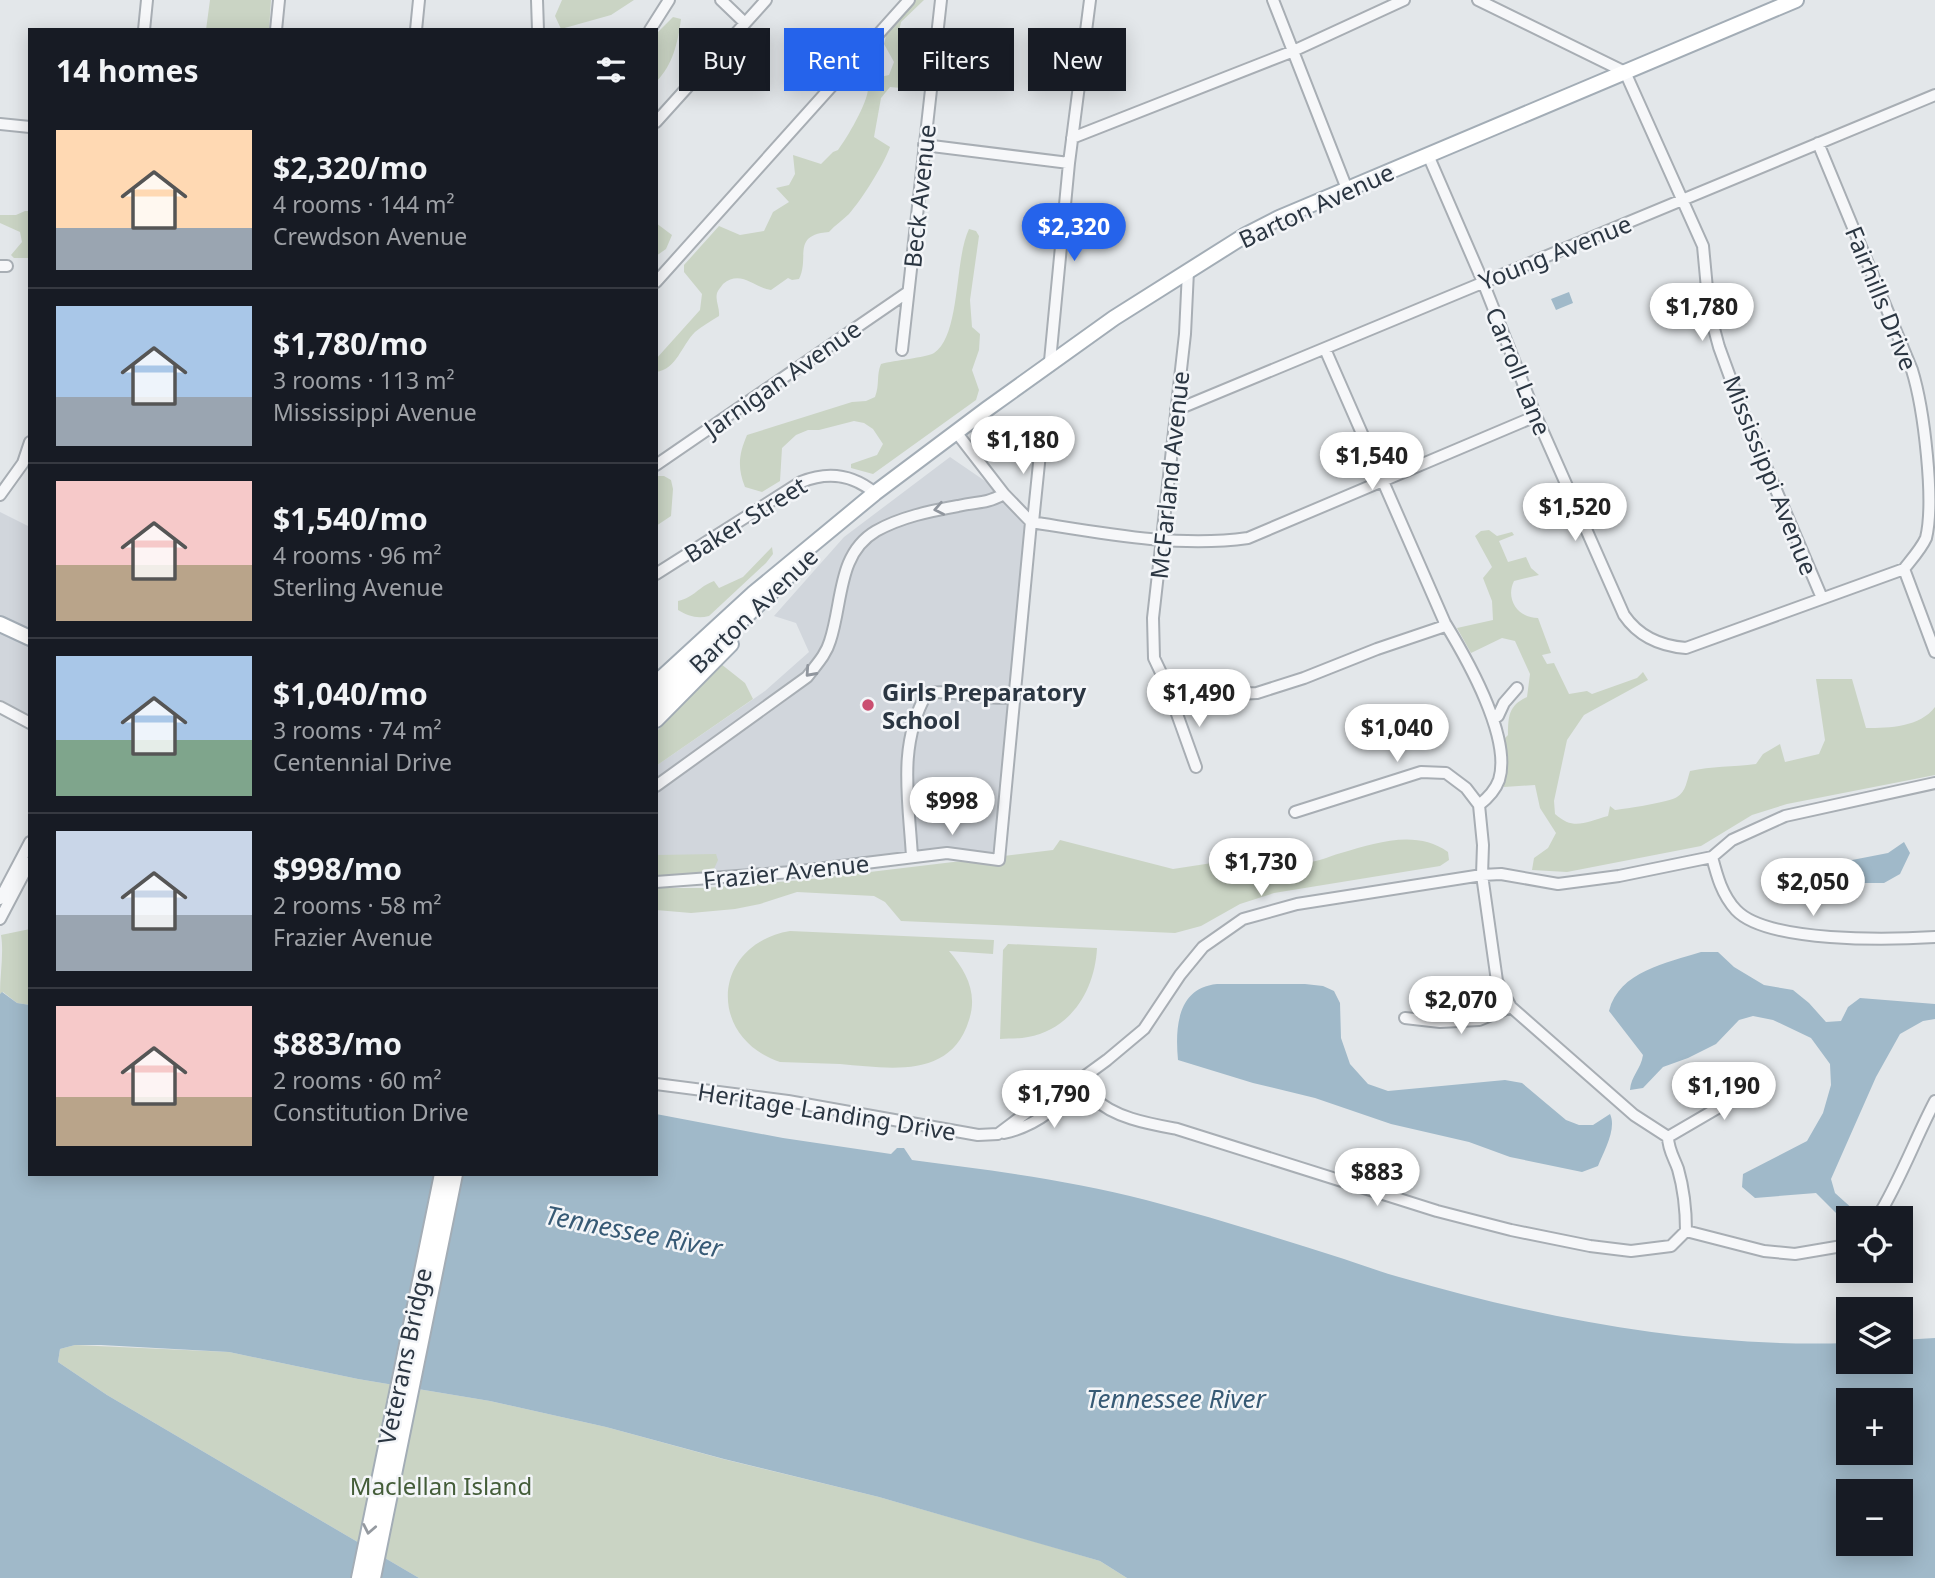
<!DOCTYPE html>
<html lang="en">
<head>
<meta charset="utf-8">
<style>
	:root { --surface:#171b24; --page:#242831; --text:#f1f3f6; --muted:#9ea1a6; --line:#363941; --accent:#2563eb }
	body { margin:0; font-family:"Noto Sans",sans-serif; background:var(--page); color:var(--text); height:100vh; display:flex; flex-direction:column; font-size:26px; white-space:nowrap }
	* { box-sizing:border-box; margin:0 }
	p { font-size:23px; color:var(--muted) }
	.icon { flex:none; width:38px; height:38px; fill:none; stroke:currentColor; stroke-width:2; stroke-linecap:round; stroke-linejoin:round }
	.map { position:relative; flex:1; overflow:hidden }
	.side { position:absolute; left:28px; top:28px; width:630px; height:1148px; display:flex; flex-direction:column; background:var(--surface); border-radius:0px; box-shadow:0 4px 18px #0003 }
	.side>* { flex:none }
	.guide { position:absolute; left:679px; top:28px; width:665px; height:63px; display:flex; gap:14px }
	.controls { position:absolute; left:1836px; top:1206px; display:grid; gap:14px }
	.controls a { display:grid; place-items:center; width:77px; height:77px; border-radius:0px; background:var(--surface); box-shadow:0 4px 18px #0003; font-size:35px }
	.price { position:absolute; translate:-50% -60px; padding:0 16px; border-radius:24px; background:#fff; color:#222; font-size:23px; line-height:46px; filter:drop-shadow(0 2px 4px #0008) }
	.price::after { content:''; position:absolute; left:50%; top:42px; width:21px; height:16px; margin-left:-10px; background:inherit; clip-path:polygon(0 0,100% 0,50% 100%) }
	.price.on { background:var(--accent); color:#fff }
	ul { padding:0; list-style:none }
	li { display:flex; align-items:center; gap:21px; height:175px; padding:0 28px }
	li+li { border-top:2px solid var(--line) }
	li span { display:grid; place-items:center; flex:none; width:196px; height:140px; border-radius:0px; color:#555 }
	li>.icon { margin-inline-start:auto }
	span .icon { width:84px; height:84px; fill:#fffc; stroke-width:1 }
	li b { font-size:30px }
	h2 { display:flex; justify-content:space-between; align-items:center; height:84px; padding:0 28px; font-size:30px }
	.chip { padding:0 24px; border-radius:0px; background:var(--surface); box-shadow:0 4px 18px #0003; font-size:24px; line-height:63px }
	.chip.on { background:var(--accent); color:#fff }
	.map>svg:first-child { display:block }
	.built { fill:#d1d6dc }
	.green { fill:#cad4c4 }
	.water { fill:#a0b9c9; fill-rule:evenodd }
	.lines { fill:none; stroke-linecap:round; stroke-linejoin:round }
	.minor-casing { stroke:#a8aeb4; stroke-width:14 }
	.major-casing { stroke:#a3adb6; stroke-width:18 }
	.minor { stroke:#f6f7f9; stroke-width:10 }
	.major { stroke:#fff; stroke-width:14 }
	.oneway { stroke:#90969e }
	.oneway2 { stroke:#959aa0 }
	.poi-dot { fill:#ca4e70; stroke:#f3f5f8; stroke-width:2.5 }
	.labels { text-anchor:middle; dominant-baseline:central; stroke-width:5; stroke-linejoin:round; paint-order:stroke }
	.street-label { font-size:24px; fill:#2b3642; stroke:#f3f5f8 }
	.poi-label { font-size:24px; font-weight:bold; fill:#2b3642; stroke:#f3f5f8; text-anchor:start }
	.park-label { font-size:24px; fill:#445d39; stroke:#f3f5f8 }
	.water-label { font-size:26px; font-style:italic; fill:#375a75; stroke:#f3f5f8 }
</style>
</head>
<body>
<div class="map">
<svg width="1935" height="1578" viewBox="0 0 1935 1578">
	<rect width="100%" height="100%" fill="#e3e7ea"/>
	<path class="built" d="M 950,457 L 1004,494 L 1031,522 L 999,860 L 947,853 L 656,882 L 656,766 L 765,691 L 809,652 L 796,623 L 774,616 L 844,537 Z
		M 0,512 L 30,527 L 30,718 L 0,703 Z"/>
	<path class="green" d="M 210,0 L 271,0 L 269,30 L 206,30 Z
		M 562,0 L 634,0 L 611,15 L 561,29 L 555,16 Z
		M 915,0 L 924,0 L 901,22 L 898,36 L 904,43 L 900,71 L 909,86 L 901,88 L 890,87 L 881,98 L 874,137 L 890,147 C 883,166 862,199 849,214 C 843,220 835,225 829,232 C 791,235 810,257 799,279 L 792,280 L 788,278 L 771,290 C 754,288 741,269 723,284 C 721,287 718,290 717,293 C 715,301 720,308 719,316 C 711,321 702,326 695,332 C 681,346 677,369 656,372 L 656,359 L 700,310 L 702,294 L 684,272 L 684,265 L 719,226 L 740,235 L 764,231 L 773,212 L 789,202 L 776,188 L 789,185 L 795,174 L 793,155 L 821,164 L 833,152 L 838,150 C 847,138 869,101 868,87 L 863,84 L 862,74 L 870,71 L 880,77 L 889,75 L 894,62 L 884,44 L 887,32 Z
		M 673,17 L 681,19 C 678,42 673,65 656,82 L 656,34 Z
		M 25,211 L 30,211 L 30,258 L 14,258 L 11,255 L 22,242 L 20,232 L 0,223 L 0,215 L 16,215 Z
		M 656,223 L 672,235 L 666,249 L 656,256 Z
		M 969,229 L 976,231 L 979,236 L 970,300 L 972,327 L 980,334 L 979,350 L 972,370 L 979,390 L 976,400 L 873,474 L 851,468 L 851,464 L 877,455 L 883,444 L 873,429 L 864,423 L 854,421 L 819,430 L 808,430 L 796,435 L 782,448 L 780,481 L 762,492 L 745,487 C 737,467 739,454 747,435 L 852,402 L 866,401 L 875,397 C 880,384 876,376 881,364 C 895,360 925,358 934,353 C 961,335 954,260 969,229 Z
		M 656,476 L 664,476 L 671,480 L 673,489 L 671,516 L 656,526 Z
		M 1489,530 L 1497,536 L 1512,532 L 1514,535 L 1499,541 L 1508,562 L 1526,557 L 1531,568 L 1539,575 L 1514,581 C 1505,599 1518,618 1538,618 L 1551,653 L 1542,655 L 1547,664 L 1554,663 L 1569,694 L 1587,691 L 1592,694 L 1637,678 L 1643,672 L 1648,680 L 1584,715 L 1567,740 L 1554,801 L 1555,814 C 1574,831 1585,822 1608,816 L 1610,806 L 1615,810 C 1625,809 1670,802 1677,797 C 1686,792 1687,780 1690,771 C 1711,766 1733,767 1756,764 L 1763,754 L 1780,744 L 1785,762 L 1819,754 L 1825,740 L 1816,679 L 1852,679 L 1866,728 C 1890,728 1920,727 1935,707 L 1935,775 L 1787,804 L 1752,815 L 1701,846 L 1567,872 L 1532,870 L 1534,858 L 1548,848 L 1556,833 L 1540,808 L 1535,785 L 1504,787 L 1502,741 L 1508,735 C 1508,716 1509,705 1527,697 L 1530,674 L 1515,641 L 1502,638 L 1471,653 L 1457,628 L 1493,620 L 1492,601 L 1483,578 L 1492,567 L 1475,536 L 1481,531 Z
		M 772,547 L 773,554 L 766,563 L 709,616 C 697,619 688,616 678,610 L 678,601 C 695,597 698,587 714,581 L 719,588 L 743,577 Z
		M 721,664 L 745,683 L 753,699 L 656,766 L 656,732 Z
		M 1060,840 L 1173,869 L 1225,861 L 1276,849 L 1288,854 L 1293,862 C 1312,865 1324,858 1341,853 C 1376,843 1416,829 1448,852 L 1449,860 L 1440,866 L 1274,893 L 1240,904 L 1201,926 L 1175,933 L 901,921 L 885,902 L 874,896 L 797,892 L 760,904 L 735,909 L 691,913 L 656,910 L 656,888 L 704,888 L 803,880 L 1053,850 Z
		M 716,854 L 718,860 L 713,871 L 704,875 L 656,877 L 656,855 Z
		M 30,929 L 30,1005 L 17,1003 L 3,992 L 0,994 C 0,974 4,953 1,935 Z
		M 790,931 L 994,940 L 993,954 L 949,951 C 966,971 978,993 969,1020 C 951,1080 888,1068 840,1064 C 820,1063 800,1063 780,1062 C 706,1037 712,944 790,931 Z
		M 1008,944 L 1097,948 C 1095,989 1072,1029 1028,1037 C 1019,1039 1009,1038 1000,1039 L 1003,950 Z
		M 75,1345 L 229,1352 L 358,1379 L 490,1401 L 606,1427 L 723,1459 L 879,1497 L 1029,1540 L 1100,1561 L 1127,1578 L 419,1578 L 107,1395 L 58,1362 L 60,1349 Z"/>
	<path class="water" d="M 1569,292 L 1573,303 L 1556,310 L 1551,299 Z
		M 1904,842 L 1910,853 L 1900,874 L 1884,883 L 1851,883 L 1834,888 L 1816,887 L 1774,878 L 1778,867 L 1806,869 L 1888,853 Z
		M 1701,952 L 1718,952 L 1734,967 L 1764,985 L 1793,990 L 1809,1003 L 1826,1022 L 1841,1021 L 1848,1007 L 1860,998 L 1935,1004 L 1935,1019 L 1923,1021 L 1900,1034 L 1876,1077 L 1831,1179 L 1835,1193 L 1855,1211 L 1854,1218 L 1848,1218 L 1848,1221 L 1837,1214 L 1816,1193 L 1755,1198 L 1742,1187 L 1743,1174 L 1807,1141 L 1823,1113 L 1831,1085 L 1830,1064 L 1811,1038 L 1773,1020 L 1753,1016 L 1739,1020 L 1716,1044 L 1688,1058 L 1663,1067 L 1643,1088 L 1630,1090 C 1631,1076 1641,1069 1643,1055 L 1609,1011 C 1619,971 1667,963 1701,952 Z
		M 1217,984 L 1305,984 L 1323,986 L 1334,991 L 1340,1003 L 1341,1038 L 1350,1064 L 1368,1084 L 1388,1091 L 1505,1080 L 1522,1083 L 1566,1120 L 1579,1125 L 1593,1125 L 1610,1114 C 1617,1129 1604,1151 1598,1166 L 1582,1172 L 1510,1157 L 1469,1142 L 1391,1124 L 1315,1098 L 1253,1083 L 1178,1060 C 1175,1028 1177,988 1217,984 Z
		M 2,992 L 17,1003 L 30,1005 L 30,1174 L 656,1174 L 656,1114 L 783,1138 L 891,1154 L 897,1148 L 904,1148 L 912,1160 C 990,1170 1069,1180 1146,1200 C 1212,1217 1278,1238 1344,1259 C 1362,1265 1381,1272 1399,1277 C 1544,1319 1697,1348 1848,1343 L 1848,1362 L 1900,1362 L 1901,1340 L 1935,1338 L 1935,1578 L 1127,1578 L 1100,1561 L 879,1497 L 724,1459 L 606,1427 L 490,1401 L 358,1379 L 229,1352 L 101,1345 L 75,1345 L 60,1349 L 58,1362 L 107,1395 L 419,1578 L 0,1578 L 0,994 ZM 1848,1400 L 1900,1400 L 1900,1452 L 1848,1452 ZM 1848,1491 L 1900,1491 L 1900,1544 L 1848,1544 Z"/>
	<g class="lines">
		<g class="minor-casing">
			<path id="minor" d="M 537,0 L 538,30
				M 721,0 L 745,23
				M 1273,0 L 1347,189
				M 1478,0 L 1625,72 L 1703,246 L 1709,310 L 1719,347 L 1742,410 L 1822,598
				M 144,30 L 147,0
				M 276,30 L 279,0
				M 416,30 L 419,0
				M 650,30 L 669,0
				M 656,122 L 766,0
				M 0,124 L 30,127
				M 1072,138 L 1291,52 L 1404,0
				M 1818,143 L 1912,370 C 1924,409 1935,501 1926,538 C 1921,549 1911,560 1904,569 L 1935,652
				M 924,145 L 1069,163
				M 1428,155 L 1483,282 L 1536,416 L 1624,615 C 1639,637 1660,646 1686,648 L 1904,569
				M 0,266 L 7,266
				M 1188,271 L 1185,334 L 1153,618 L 1154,658 L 1163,677 L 1179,689 L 1238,694 L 1257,693 L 1304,678 L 1377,649 L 1442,627 L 1445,623
				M 656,282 L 909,0
				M 1325,349 L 1445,623 C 1467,659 1512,738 1499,780 C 1495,791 1488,798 1479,805
				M 902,350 L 941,0
				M 1050,361 L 1069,163 L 1090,0
				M 1176,410 L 1935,95
				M 656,465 L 908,292
				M 0,495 L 23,463 L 30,442
				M 1031,522 C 1102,533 1177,548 1248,538 L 1536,416
				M 1033,522 L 1042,434
				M 656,574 L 801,482 C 828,471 852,474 875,493
				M 1182,689 L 1176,705 L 1177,714 L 1196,767
				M 0,707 L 30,723
				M 1493,718 L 1498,716 L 1504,703 L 1517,688
				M 656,786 L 807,677 C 816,665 826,655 830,641 C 843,602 837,554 876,531 C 901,517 930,511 958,506 C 979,501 983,505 1004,494
				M 1295,812 L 1421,772 L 1446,773 L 1466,788 L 1479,805 L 1483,845 L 1482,875 L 1497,981 L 1511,1007 L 1634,1115 L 1668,1137 C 1668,1149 1674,1158 1678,1169 C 1684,1190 1686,1210 1686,1231
				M 912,857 C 909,801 897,745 927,693 C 958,689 985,701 1015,697
				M 1712,857 C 1717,876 1722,895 1736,910 C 1767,943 1890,940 1935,937
				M 656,882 L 792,872 L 947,853 L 999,860 L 1031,522 L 1004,494 L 956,432
				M 0,899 L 30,842
				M 0,919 L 30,862
				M 1405,1018 L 1440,1022 L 1479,1020 L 1511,1007
				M 656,1084 L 788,1101 L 978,1135 L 998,1134 L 1046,1098 L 1081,1079 L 1107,1060 L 1144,1029 L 1180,975 L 1203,947 L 1243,919 L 1297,904 L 1482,875 L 1501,874 L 1558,884 L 1619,876 L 1712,857 L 1732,840 L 1785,816 L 1935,783
				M 1004,1133 C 1039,1125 1059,1106 1081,1079 C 1085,1085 1089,1093 1094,1098 C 1114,1118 1150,1124 1177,1129 L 1437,1211 L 1511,1230 L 1590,1246 L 1631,1251 L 1671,1246 L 1686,1231
				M 1668,1137 L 1764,1081
				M 1877,1218 C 1900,1181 1915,1139 1935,1101
				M 1686,1231 L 1764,1251 L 1795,1254 L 1848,1245"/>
		</g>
		<g class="major-casing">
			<path id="major" d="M 0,624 L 30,638
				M 656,683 L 754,593 L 875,493 L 987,409 L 1114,318 L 1244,236 L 1279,218 L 1796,0
				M 656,701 L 798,567
				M 656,720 L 731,644
				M 359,1578 L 442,1174
				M 373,1578 L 455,1174"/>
		</g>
		<use href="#minor" class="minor"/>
		<use href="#major" class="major"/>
	</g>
	<defs><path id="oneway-chevron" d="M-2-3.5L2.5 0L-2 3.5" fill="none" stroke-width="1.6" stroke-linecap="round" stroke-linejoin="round" transform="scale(1.75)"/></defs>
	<g class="oneway">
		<use href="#oneway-chevron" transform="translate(939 509) rotate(169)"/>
		<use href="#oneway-chevron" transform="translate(810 672) rotate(132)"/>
	</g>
	<use class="oneway2" href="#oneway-chevron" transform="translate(369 1529) rotate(101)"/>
	<circle class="poi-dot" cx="868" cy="705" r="7"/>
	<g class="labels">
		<g class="street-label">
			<text transform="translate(919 196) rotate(-84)">Beck Avenue</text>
			<text transform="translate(1316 205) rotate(-25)">Barton Avenue</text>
			<text transform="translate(1555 252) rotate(-22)">Young Avenue</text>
			<text transform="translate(1882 298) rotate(68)">Fairhills Drive</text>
			<text transform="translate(1519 371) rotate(68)">Carroll Lane</text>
			<text transform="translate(782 378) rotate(-35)">Jarnigan Avenue</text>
			<text transform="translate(1169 475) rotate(-84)">McFarland Avenue</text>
			<text transform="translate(1771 475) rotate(68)">Mississippi Avenue</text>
			<text transform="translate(745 519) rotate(-32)">Baker Street</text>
			<text transform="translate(753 610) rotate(-44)">Barton Avenue</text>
			<text transform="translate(786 871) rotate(-6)">Frazier Avenue</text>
			<text transform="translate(827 1111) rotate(9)">Heritage Landing Drive</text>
			<text transform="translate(404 1356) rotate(-78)">Veterans Bridge</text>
		</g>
		<g class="poi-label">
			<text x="882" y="691">Girls Preparatory<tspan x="882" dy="28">School</tspan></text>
		</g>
		<g class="park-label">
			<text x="441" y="1485">Maclellan Island</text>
		</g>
		<g class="water-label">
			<text transform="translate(634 1231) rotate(11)">Tennessee River</text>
			<text x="1176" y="1398">Tennessee River</text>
		</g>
	</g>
</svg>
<div class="controls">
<a><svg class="icon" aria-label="locate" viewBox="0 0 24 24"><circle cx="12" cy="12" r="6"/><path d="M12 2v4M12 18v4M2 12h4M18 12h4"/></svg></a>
<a><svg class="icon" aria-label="layers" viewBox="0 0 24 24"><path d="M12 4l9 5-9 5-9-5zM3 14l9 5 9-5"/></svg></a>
<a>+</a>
<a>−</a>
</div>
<b class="price on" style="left:1074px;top:263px">$2,320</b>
<b class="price" style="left:1702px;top:343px">$1,780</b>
<b class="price" style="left:1023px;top:476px">$1,180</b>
<b class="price" style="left:1372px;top:492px">$1,540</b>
<b class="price" style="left:1575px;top:543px">$1,520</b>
<b class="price" style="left:1199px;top:729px">$1,490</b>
<b class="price" style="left:1397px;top:764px">$1,040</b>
<b class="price" style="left:952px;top:837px">$998</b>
<b class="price" style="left:1261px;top:898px">$1,730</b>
<b class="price" style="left:1813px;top:918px">$2,050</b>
<b class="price" style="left:1461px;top:1036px">$2,070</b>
<b class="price" style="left:1724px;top:1122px">$1,190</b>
<b class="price" style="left:1054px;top:1130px">$1,790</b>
<b class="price" style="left:1377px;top:1208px">$883</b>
<div class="guide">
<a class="chip">Buy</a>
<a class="chip on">Rent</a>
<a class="chip">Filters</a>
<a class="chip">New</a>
</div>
<section class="side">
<h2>14 homes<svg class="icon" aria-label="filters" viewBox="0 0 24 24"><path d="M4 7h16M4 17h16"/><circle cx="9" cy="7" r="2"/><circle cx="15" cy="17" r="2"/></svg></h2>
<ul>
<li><span style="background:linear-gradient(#ffd9b3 70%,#9aa5b1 0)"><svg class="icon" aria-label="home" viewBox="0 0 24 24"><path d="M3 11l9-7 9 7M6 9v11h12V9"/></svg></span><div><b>$2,320/mo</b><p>4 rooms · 144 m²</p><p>Crewdson Avenue</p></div></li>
<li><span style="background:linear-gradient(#a9c7e8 65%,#9aa5b1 0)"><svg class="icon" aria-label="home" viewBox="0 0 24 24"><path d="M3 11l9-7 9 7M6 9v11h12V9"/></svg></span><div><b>$1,780/mo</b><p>3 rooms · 113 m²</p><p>Mississippi Avenue</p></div></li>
<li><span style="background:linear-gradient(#f6c9c9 60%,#b9a48a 0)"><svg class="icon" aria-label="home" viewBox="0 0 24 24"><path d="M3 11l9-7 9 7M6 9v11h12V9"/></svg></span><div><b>$1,540/mo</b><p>4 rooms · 96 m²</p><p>Sterling Avenue</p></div></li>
<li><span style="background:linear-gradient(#a9c7e8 60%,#7fa58c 0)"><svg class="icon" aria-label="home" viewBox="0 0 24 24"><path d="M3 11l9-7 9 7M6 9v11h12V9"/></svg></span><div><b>$1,040/mo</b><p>3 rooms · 74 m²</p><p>Centennial Drive</p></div></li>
<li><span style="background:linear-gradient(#c9d6e8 60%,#9aa5b1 0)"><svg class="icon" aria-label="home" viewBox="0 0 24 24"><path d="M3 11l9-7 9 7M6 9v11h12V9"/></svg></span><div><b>$998/mo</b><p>2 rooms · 58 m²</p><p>Frazier Avenue</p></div></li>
<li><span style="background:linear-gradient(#f6c9c9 65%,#b9a48a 0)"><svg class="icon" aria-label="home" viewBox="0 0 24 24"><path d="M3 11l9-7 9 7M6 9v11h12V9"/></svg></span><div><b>$883/mo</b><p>2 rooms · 60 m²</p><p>Constitution Drive</p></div></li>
</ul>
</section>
</div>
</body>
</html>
